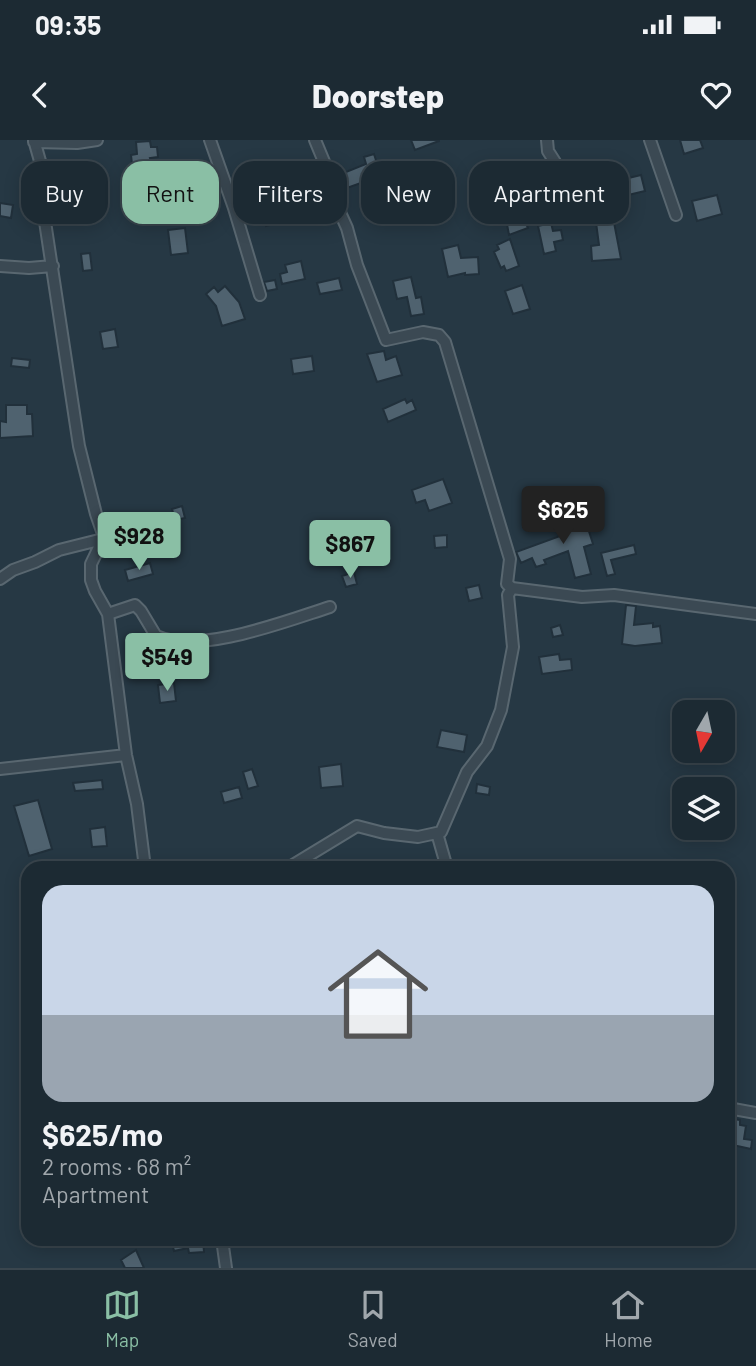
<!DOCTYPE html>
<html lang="en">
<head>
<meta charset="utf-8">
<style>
	:root { --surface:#1c2a33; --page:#25323b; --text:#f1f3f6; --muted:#a0a7ac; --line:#3a464e; --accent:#8abfa5 }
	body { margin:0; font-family:Barlow,sans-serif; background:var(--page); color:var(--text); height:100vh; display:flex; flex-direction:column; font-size:26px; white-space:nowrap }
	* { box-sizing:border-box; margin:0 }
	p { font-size:23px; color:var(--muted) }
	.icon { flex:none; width:38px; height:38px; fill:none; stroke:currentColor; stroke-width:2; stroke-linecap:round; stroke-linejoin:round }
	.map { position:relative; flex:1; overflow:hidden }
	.details { position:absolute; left:21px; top:721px; width:714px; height:385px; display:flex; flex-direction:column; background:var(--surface); border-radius:21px; box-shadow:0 4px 18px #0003,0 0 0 2px var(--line) }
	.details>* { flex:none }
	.banner { position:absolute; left:21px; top:21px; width:714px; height:63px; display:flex; gap:14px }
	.needle { width:46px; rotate:189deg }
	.controls { position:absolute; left:672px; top:560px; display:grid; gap:14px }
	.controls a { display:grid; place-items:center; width:63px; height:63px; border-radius:14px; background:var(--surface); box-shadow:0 4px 18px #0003,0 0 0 2px var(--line); font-size:35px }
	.price { position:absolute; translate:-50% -60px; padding:0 16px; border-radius:7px; background:var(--accent); color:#111; font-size:23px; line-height:46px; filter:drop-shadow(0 2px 4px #0008) }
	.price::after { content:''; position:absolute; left:50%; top:42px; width:21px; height:16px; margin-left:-10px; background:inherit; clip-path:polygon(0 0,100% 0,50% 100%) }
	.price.on { background:#222; color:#fff }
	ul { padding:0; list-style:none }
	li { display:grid; align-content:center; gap:14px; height:371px; padding:0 21px }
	li span { display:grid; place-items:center; height:217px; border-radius:21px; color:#555 }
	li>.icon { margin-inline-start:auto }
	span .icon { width:126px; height:126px; fill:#fffc; stroke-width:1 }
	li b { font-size:30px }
	.tag { padding:0 24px; border-radius:21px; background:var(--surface); box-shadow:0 4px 18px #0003,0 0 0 2px var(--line); font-size:24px; line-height:63px }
	.tag.on { background:var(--accent); color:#111 }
	.status { display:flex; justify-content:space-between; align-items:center; height:49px; padding:0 35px; background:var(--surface); direction:ltr }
	.status svg { height:19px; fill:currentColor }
	header { display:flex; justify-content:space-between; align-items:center; height:91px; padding:0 21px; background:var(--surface); font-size:32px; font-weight:800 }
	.tab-bar { display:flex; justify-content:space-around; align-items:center; height:98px; border-top:2px solid var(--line); background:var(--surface); font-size:19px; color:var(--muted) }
	.tab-bar a { display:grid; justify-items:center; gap:4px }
	.tab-bar .on { color:var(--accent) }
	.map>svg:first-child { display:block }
	.building { fill:#4f626f; stroke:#21303b; stroke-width:2 }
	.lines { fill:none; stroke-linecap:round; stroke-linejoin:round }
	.minor-casing { stroke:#596770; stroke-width:14 }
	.minor { stroke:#3b4953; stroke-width:10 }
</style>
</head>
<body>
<div class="status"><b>09:35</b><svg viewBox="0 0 49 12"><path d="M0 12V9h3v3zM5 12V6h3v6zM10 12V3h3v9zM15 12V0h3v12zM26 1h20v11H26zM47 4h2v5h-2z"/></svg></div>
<header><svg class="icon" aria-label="back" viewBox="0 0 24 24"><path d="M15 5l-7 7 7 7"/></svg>Doorstep<svg class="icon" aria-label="heart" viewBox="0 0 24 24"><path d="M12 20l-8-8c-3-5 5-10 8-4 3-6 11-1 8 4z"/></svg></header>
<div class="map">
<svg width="756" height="1128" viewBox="0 0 756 1128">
	<rect width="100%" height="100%" fill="#263844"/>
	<path class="building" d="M 411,0 L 439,0 L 439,1 L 415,10 Z
		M 680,0 L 700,0 L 703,8 L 684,14 Z
		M 150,1 L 151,7 L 157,7 L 158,17 L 150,18 L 151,21 L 145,23 L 132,24 L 131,15 L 137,14 L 136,2 Z
		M 374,14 L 383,42 L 371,46 L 369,40 L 347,48 L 341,34 L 366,24 L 364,17 Z
		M 210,34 L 212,43 L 208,44 L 211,58 L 207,59 L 210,70 L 193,74 L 187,50 L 178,52 L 175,39 Z
		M 641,35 L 645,51 L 624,56 L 620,40 Z
		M 437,43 L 440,48 L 444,46 L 449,57 L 444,59 L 446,62 L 432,69 L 423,50 Z
		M 541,46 L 545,61 L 520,69 L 515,54 Z
		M 717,55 L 722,74 L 697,81 L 692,61 Z
		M 0,63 L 13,65 L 11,78 L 0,76 Z
		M 277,63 L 285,81 L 266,86 L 264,79 L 260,80 L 257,69 Z
		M 612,72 L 621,119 L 592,121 L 591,106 L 599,105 L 595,75 Z
		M 522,74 L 528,88 L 509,95 L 506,79 Z
		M 551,83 L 553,91 L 561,90 L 563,100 L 554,102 L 556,111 L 544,114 L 538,86 Z
		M 185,88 L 188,113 L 171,115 L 168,90 Z
		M 510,99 L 519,126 L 506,131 L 504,126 L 501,128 L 494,112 L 499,109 L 497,105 Z
		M 458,105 L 461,118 L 478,117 L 479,134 L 465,135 L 465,133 L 448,137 L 442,109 Z
		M 90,113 L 92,130 L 83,131 L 81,114 Z
		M 301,121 L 305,139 L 282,144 L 280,134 L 287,132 L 285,125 Z
		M 411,137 L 416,158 L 421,157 L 424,174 L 411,176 L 407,157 L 397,159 L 393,141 Z
		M 339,138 L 342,150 L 320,154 L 317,143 Z
		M 275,140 L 277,149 L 267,151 L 264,142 Z
		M 522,145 L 530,169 L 513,174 L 505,151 Z
		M 225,146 L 239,162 L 245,179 L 222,186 L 216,166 L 206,154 L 214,147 L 218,152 Z
		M 115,189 L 118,207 L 103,209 L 100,192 Z
		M 384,211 L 386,220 L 396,216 L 402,235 L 377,242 L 367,214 Z
		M 312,216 L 314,231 L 293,234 L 291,219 Z
		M 12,218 L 30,220 L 29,228 L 11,226 Z
		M 405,259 L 407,263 L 412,260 L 416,270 L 388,282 L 383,269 Z
		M 6,265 L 27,265 L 27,274 L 32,274 L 33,296 L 0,298 L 0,281 L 6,282 Z
		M 443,339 L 452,363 L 429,371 L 425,360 L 416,363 L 412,350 Z
		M 182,366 L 185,378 L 175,380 L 172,369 Z
		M 567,370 L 573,385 L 586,382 L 593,404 L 584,407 L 591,434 L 575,438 L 568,411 L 544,420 L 546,424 L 536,427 L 532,418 L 521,423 L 516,412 L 563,395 L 556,374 Z
		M 447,395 L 447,407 L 435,408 L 434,396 Z
		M 634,405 L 636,414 L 611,420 L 615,434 L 607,436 L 601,413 Z
		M 150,423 L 153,434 L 128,441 L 125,430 Z
		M 354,432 L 357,444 L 346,447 L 342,436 Z
		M 479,445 L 482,458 L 469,461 L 466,448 Z
		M 626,465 L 636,466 L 634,485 L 653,483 L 653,487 L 660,486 L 662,503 L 635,506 L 622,504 Z
		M 560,485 L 563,495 L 553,497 L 551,488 Z
		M 559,514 L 560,520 L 571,519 L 572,530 L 542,534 L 539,517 Z
		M 174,543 L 176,561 L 160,563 L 158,545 Z
		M 441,590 L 467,595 L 464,612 L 437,607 Z
		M 341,624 L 343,646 L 321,648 L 319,627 Z
		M 252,629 L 258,646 L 248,649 L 243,632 Z
		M 102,640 L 103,649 L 75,651 L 73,643 Z
		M 477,644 L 490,647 L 489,655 L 476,653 Z
		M 239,647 L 242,658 L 224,663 L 221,652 Z
		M 38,660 L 52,709 L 29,716 L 14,666 Z
		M 105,687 L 107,706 L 92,707 L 90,689 Z
		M 728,978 L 740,980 L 740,985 L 746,986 L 744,999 L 752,1000 L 751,1009 L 728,1004 Z
		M 171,1099 L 203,1099 L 204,1112 L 189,1113 L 188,1108 L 174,1111 Z
		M 136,1110 L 144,1128 L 125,1128 L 121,1120 Z"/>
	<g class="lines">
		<g class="minor-casing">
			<path id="minor" d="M 34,0 L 42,28 L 44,75 L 79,306 L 96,374 L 103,394 L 103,399 L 91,424 L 91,440 L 95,451 L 108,474 L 126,615 L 137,664 L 145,728
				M 210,0 L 234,68 L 260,155
				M 547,0 L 548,11 L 555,22 L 569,74
				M 650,0 L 676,75
				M 34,2 L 77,3 L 97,0
				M 0,126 L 29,128 L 53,126
				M 0,439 L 13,430 L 35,422 L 59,410 L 103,399
				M 512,448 L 582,457 L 614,455 L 756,474
				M 108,474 L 135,465 L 141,471 L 156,496 C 199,515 286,481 330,467
				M 0,629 L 126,615
				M 437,693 L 447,728
				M 288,728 L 357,686 L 384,693 L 418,697 L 441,692 L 467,632 L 487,606 L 501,570 L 513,507 L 508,455 L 512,448 L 507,444 L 510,419 L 445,202 L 439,195 L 423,192 L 386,200 L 357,125 L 347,88 L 337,66 L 332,41 L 315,0
				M 728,968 L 756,973
				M 222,1099 L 226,1128"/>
		</g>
		<use href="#minor" class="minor"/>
	</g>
</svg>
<div class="controls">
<a><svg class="needle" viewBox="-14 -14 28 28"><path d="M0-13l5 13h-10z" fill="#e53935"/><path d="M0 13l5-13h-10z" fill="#a0a7ac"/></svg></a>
<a><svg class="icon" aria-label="layers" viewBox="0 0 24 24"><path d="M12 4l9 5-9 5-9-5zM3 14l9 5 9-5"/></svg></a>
</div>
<b class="price on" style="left:563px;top:406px">$625</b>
<b class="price" style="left:139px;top:432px">$928</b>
<b class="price" style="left:350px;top:440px">$867</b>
<b class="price" style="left:167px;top:553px">$549</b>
<div class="banner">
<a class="tag">Buy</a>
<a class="tag on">Rent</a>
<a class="tag">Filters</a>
<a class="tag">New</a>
<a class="tag">Apartment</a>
</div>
<section class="details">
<ul>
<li><span style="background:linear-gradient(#c9d6e8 60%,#9aa5b1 0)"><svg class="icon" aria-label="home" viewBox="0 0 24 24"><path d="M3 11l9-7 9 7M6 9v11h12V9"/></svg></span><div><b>$625/mo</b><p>2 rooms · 68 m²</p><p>Apartment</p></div></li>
</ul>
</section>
</div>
<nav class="tab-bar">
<a class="on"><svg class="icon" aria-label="map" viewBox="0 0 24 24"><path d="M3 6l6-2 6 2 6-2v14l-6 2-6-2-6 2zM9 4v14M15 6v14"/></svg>Map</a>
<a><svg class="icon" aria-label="saved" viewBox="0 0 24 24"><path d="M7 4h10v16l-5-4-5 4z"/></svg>Saved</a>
<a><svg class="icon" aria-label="home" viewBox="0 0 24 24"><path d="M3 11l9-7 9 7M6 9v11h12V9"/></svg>Home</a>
</nav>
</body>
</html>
